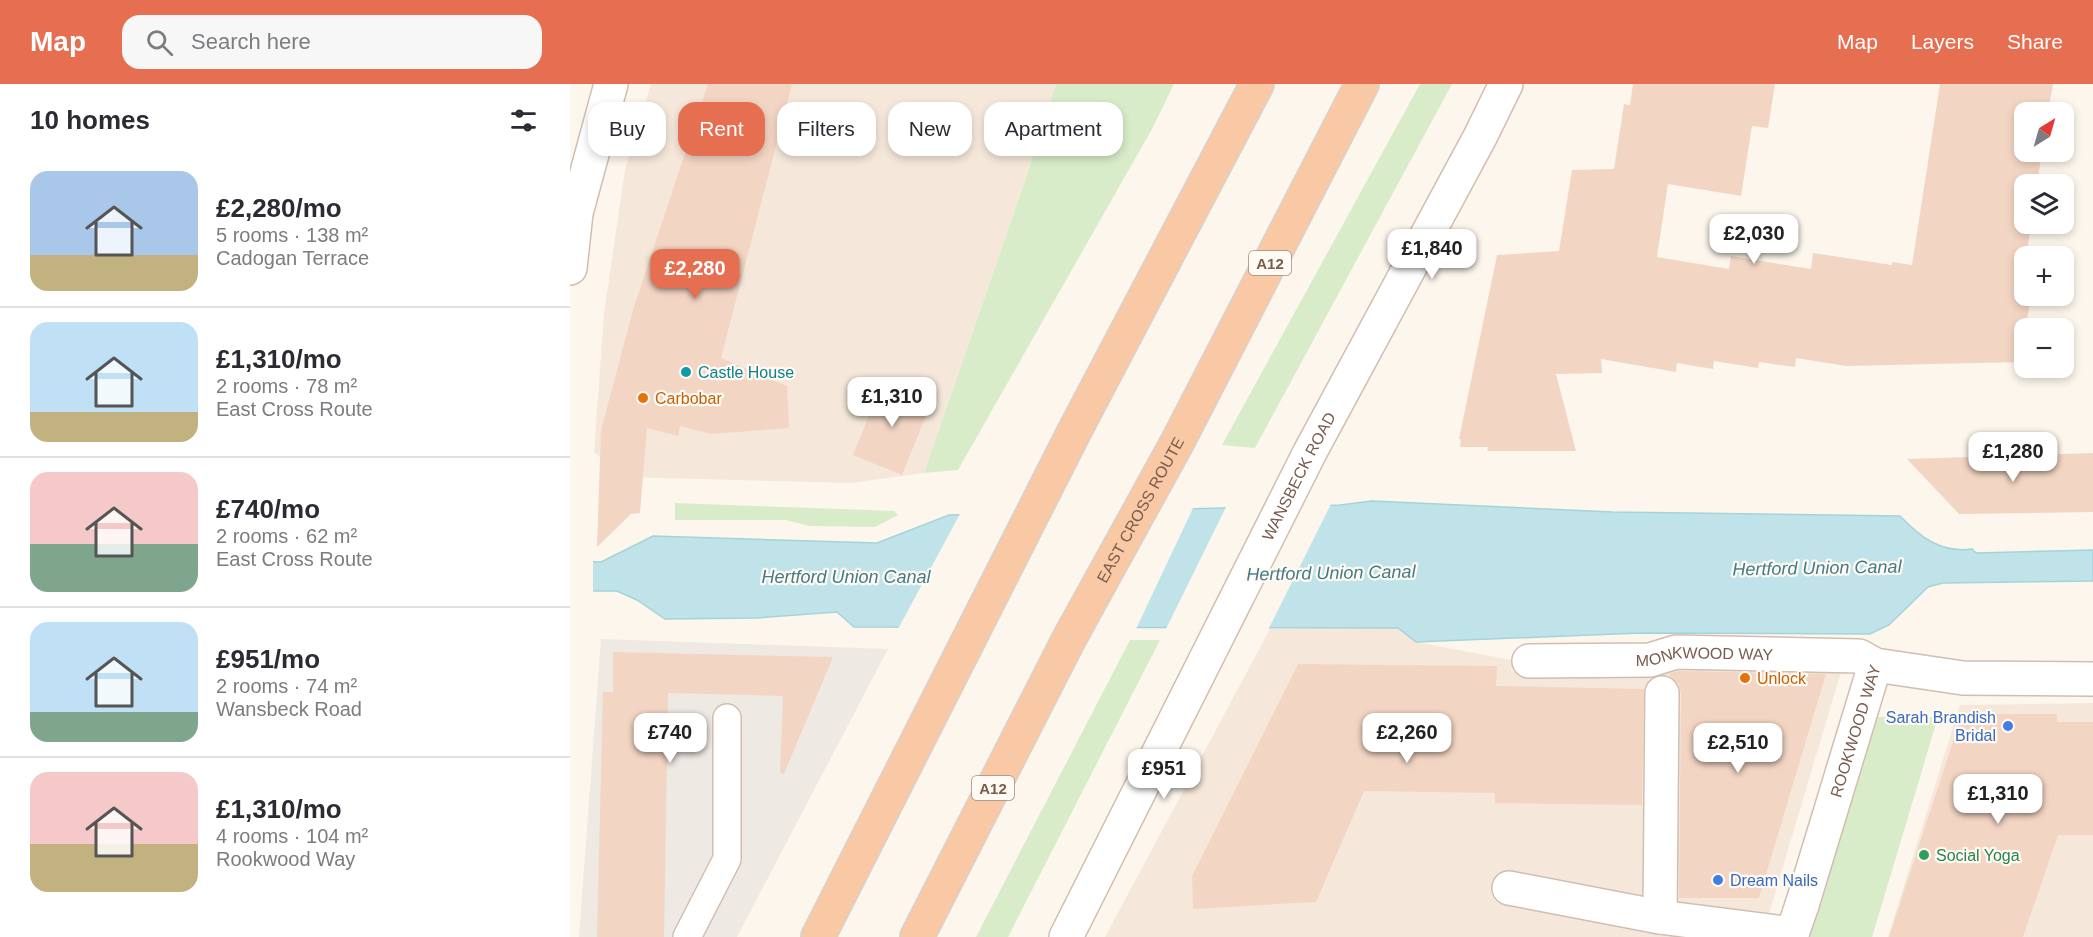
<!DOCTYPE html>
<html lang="en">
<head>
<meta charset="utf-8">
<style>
	:root { --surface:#fff; --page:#f7f7f7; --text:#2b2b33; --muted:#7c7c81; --line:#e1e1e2; --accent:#e76f51 }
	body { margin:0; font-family:Arial,sans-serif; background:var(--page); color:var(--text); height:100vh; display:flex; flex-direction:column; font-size:22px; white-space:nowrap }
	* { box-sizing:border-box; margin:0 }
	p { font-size:20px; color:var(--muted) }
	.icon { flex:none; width:33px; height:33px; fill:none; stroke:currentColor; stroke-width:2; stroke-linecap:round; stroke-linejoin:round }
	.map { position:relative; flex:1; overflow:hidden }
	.sheet { display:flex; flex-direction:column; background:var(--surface); width:570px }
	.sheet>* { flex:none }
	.banner { position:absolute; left:18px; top:18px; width:570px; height:54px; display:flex; gap:12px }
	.needle { width:39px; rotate:37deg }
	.fabs { position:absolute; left:1444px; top:18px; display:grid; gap:12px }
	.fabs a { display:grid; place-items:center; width:60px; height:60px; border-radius:12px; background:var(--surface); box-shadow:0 3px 9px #0003; font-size:30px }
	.price { position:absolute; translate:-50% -51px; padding:0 14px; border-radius:12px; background:#fff; color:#222; font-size:20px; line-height:39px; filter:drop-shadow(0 2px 3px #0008) }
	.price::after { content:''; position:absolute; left:50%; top:36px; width:18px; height:14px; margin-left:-9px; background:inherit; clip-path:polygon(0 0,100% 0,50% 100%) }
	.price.on { background:var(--accent); color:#fff }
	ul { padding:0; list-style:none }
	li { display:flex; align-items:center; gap:18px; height:150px; padding:0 30px }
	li+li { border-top:2px solid var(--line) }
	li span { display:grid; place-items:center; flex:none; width:168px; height:120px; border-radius:18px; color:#555 }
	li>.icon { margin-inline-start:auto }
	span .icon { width:72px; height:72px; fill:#fffc; stroke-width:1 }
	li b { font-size:26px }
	h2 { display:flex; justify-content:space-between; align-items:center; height:72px; padding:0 30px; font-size:26px }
	.chip { padding:0 21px; border-radius:18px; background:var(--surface); box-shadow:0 3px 9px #0003; font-size:21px; line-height:54px }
	.chip.on { background:var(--accent); color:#fff }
	header { display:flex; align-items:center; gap:36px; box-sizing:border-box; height:84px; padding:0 30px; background:var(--accent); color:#fff }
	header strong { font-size:28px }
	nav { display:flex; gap:33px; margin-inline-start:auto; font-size:21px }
	.search { width:420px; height:54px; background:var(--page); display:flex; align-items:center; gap:15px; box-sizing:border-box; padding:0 21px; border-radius:18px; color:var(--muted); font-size:22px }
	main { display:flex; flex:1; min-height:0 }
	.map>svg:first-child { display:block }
	.residential { fill:#f5e8da }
	.industrial { fill:#efe9e4 }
	.green { fill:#d8ecc9 }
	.water { fill:#bfe3e8; stroke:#a5d3da; stroke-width:1.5 }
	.pier { fill:#fdf6ec }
	.building { fill:#f3d5c3 }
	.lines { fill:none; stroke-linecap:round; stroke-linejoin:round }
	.service-casing { stroke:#d1beb0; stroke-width:30 }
	.pedestrian-casing { stroke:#d1beb0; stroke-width:36 }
	.minor-casing { stroke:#d1beb0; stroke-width:36 }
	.tertiary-casing { stroke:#d1beb0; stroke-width:36 }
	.trunk-casing { stroke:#dad1cd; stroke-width:36 }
	.service { stroke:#fff; stroke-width:27 }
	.pedestrian { stroke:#fff; stroke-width:33 }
	.minor { stroke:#fff; stroke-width:33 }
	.tertiary { stroke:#fff; stroke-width:33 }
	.trunk { stroke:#f9c8a4; stroke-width:33 }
	.culture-dot { fill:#0f9aa8; stroke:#fffaf3; stroke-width:2 }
	.food-dot { fill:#e8710a; stroke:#fffaf3; stroke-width:2 }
	.shop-dot { fill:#3f7fe0; stroke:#fffaf3; stroke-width:2 }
	.leisure-dot { fill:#2e9e5b; stroke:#fffaf3; stroke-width:2 }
	.labels { text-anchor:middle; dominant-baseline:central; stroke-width:4.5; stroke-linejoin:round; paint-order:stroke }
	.shield { fill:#fffaf3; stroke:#a28b7f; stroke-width:1.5 }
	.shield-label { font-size:15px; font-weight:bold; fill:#7a5c4d }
	.culture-label { font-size:16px; fill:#0d838f; stroke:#fffaf3; text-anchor:start }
	.food-label { font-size:16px; fill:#c56008; stroke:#fffaf3; text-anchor:start }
	.street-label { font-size:16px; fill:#7a5c4d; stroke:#fffaf3 }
	.shop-label { font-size:16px; fill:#366cbe; stroke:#fffaf3; text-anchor:end }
	.leisure-label { font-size:16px; fill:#27864d; stroke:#fffaf3; text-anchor:start }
	.water-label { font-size:18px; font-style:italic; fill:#437c86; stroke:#fffaf3 }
</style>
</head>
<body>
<header>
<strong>Map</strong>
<div class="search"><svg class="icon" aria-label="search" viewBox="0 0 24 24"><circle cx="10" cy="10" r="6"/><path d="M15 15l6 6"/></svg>Search here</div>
<nav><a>Map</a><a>Layers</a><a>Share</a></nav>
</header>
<main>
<section class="sheet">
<h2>10 homes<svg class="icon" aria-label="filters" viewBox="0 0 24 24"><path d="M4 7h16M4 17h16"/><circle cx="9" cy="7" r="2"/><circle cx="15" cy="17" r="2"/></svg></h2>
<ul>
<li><span style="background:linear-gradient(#a9c7e8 70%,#c2b280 0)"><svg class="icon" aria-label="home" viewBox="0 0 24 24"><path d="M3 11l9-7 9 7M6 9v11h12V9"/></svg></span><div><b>£2,280/mo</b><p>5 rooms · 138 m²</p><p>Cadogan Terrace</p></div></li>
<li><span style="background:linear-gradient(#bfe0f5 75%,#c2b280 0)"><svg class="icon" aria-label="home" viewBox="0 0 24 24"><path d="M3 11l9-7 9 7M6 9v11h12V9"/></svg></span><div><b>£1,310/mo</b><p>2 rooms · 78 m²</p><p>East Cross Route</p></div></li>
<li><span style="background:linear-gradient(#f6c9c9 60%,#7fa58c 0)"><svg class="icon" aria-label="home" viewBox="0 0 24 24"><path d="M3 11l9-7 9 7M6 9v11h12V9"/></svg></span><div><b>£740/mo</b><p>2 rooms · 62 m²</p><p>East Cross Route</p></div></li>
<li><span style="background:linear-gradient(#bfe0f5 75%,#7fa58c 0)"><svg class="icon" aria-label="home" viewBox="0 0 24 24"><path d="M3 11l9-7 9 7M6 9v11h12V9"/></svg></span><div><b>£951/mo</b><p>2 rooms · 74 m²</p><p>Wansbeck Road</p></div></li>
<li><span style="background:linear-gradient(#f6c9c9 60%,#c2b280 0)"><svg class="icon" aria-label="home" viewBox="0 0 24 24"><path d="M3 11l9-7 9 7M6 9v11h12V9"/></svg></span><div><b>£1,310/mo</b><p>4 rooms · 104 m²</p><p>Rookwood Way</p></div></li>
</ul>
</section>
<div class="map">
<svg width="1523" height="853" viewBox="0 0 1523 853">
	<rect width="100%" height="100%" fill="#fdf6ec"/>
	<path class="residential" d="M 81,0 L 486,0 L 454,100 L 354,389 L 281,399 L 56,393 L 24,368 L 34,229 L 55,86 Z
		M 829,544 L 846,558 L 942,576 L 943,588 L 1096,589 L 1100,583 L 1274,578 L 1192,853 L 535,853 L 700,545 Z
		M 1523,619 L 1523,853 L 1318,853 L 1390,621 Z"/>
	<path class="industrial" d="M 31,555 L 318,565 L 167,853 L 9,853 Z"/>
	<path class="green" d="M 486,0 L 604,0 L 582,45 L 388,386 L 354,389 L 454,100 Z
		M 850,0 L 882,0 L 685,364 L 652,361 Z
		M 105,419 L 324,427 L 328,431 L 305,443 L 239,442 L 216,436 L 105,436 Z
		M 560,556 L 590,556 L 438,853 L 406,853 Z
		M 1299,633 L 1368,633 L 1302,853 L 1230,853 Z"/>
	<path class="water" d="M 802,417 L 1042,428 L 1330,432 C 1351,454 1371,469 1402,465 L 1406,469 L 1523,466 L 1523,497 L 1373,499 L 1358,503 L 1319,541 L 1300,550 L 1070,549 L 846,558 L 828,544 L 284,543 L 267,528 L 186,534 L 95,535 L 67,516 L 47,507 L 0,507 L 0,477 L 31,478 L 83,452 L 307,459 L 379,431 L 770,421 Z"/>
	<path class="pier" d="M 762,418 L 697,548 L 595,547 L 657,421 Z
		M 624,422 L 565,547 L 328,545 L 391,428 Z
		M 0,474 L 23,474 L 23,510 L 0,510 Z"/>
	<path class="building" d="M 138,0 L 222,0 L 151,274 L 217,302 L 219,344 L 141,350 L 110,342 L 108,352 L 77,344 L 70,429 L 61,430 L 27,463 L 31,346 L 63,226 Z
		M 1063,0 L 1205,0 L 1198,44 L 1182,42 L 1171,112 L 1098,100 L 1087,173 L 1159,185 L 1161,172 L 1241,185 L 1243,169 L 1322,181 L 1322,178 L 1342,181 L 1370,0 L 1483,0 L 1478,28 L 1455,28 L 1455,68 L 1472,68 L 1467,100 L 1455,100 L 1455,140 L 1461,140 L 1451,212 L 1461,212 L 1450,278 L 1276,282 L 1226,274 L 1225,283 L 1189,278 L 1188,284 L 1144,277 L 1143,285 L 1107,279 L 1106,288 L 1031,275 L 1032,289 L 986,290 L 1006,367 L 917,367 L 918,363 L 890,363 L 891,355 L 889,355 L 927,171 L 989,167 L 1002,86 L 1044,85 L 1054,20 L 1060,21 Z
		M 313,297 L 362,317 L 332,391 L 283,371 Z
		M 1523,369 L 1523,428 L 1389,430 L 1337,375 Z
		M 43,568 L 263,573 L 214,690 L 210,689 L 213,612 L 98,609 L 94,853 L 27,853 L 33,608 L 43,608 Z
		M 728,580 L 927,582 L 926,602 L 1074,605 L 1072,721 L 925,719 L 925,709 L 794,707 L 746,818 L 623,825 L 622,792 Z
		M 1109,587 L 1256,590 L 1189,814 L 1109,814 L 1111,609 L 1109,600 L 1100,592 L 1100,589 Z
		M 1392,630 L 1487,630 L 1487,638 L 1523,638 L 1523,751 L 1488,751 L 1453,853 L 1319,853 Z"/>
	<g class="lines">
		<g class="service-casing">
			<path id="service" d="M 117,853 L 157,775 L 157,634"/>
		</g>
		<g class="pedestrian-casing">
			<g id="pedestrian">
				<path id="s1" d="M 959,577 L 1080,576 L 1106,568 L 1289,572 L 1305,581 L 1393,594 L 1523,595"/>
				<path d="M 939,804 L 1090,833 L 1222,850"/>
				<path id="s2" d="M 1232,821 L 1305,581"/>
				<path d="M 1090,833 L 1092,609"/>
			</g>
		</g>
		<g class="minor-casing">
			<path id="minor" d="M 1221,853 L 1232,821"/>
		</g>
		<g class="tertiary-casing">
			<g id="tertiary">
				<path d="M 0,184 L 6,129 L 41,0"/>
				<path id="s3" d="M 496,853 L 740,368 L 910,53 L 936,0"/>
			</g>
		</g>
		<g class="trunk-casing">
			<g id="trunk">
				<path d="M 248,853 L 504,348 L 687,0"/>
				<path id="s4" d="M 347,853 L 499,555 L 608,357 L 792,0"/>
			</g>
		</g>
		<use href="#service" class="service"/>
		<use href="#pedestrian" class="pedestrian"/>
		<use href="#minor" class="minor"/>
		<use href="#tertiary" class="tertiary"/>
		<use href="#trunk" class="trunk"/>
	</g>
	<circle class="culture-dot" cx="116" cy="288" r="6"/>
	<g class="food-dot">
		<circle cx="73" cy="314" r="6"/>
		<circle cx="1175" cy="594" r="6"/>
	</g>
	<g class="shop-dot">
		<circle cx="1438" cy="642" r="6"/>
		<circle cx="1148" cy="796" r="6"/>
	</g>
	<circle class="leisure-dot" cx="1354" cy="771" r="6"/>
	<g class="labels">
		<g class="shield">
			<rect x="679" y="167" width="42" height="24" rx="4.5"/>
			<rect x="402" y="692" width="42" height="24" rx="4.5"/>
		</g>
		<g class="shield-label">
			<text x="700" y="179">A12</text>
			<text x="423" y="704">A12</text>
		</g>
		<g class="culture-label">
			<text x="128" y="288">Castle House</text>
		</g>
		<g class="food-label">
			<text x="85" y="314">Carbobar</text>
			<text x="1187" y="594">Unlock</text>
		</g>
		<g class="street-label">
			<text stroke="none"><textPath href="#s3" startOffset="516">WANSBECK ROAD</textPath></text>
			<text stroke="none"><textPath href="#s4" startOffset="482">EAST CROSS ROUTE</textPath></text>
			<text stroke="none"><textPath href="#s1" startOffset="176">MONKWOOD WAY</textPath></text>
			<text stroke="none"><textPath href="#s2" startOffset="182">ROOKWOOD WAY</textPath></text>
		</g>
		<g class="shop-label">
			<text x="1426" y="633">Sarah Brandish<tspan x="1426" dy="18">Bridal</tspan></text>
			<text x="1160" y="796" text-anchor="start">Dream Nails</text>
		</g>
		<g class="leisure-label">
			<text x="1366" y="771">Social Yoga</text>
		</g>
		<g class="water-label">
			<text transform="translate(1247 484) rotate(-1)">Hertford Union Canal</text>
			<text transform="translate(761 489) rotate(-1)">Hertford Union Canal</text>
			<text x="276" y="493">Hertford Union Canal</text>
		</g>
	</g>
</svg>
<div class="fabs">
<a><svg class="needle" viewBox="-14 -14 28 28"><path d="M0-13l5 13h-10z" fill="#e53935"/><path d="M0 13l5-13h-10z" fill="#7c7c81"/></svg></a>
<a><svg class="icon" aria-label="layers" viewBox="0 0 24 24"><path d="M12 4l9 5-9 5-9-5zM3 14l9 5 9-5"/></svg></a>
<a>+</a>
<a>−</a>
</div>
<b class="price" style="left:1184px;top:181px">£2,030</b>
<b class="price" style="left:862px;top:196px">£1,840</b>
<b class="price on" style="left:125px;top:216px">£2,280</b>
<b class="price" style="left:322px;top:344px">£1,310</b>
<b class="price" style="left:1443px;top:399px">£1,280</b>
<b class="price" style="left:100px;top:680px">£740</b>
<b class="price" style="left:837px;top:680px">£2,260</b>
<b class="price" style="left:1168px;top:690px">£2,510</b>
<b class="price" style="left:594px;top:716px">£951</b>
<b class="price" style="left:1428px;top:741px">£1,310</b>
<div class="banner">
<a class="chip">Buy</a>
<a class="chip on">Rent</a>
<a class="chip">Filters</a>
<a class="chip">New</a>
<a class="chip">Apartment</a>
</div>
</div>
</main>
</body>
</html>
